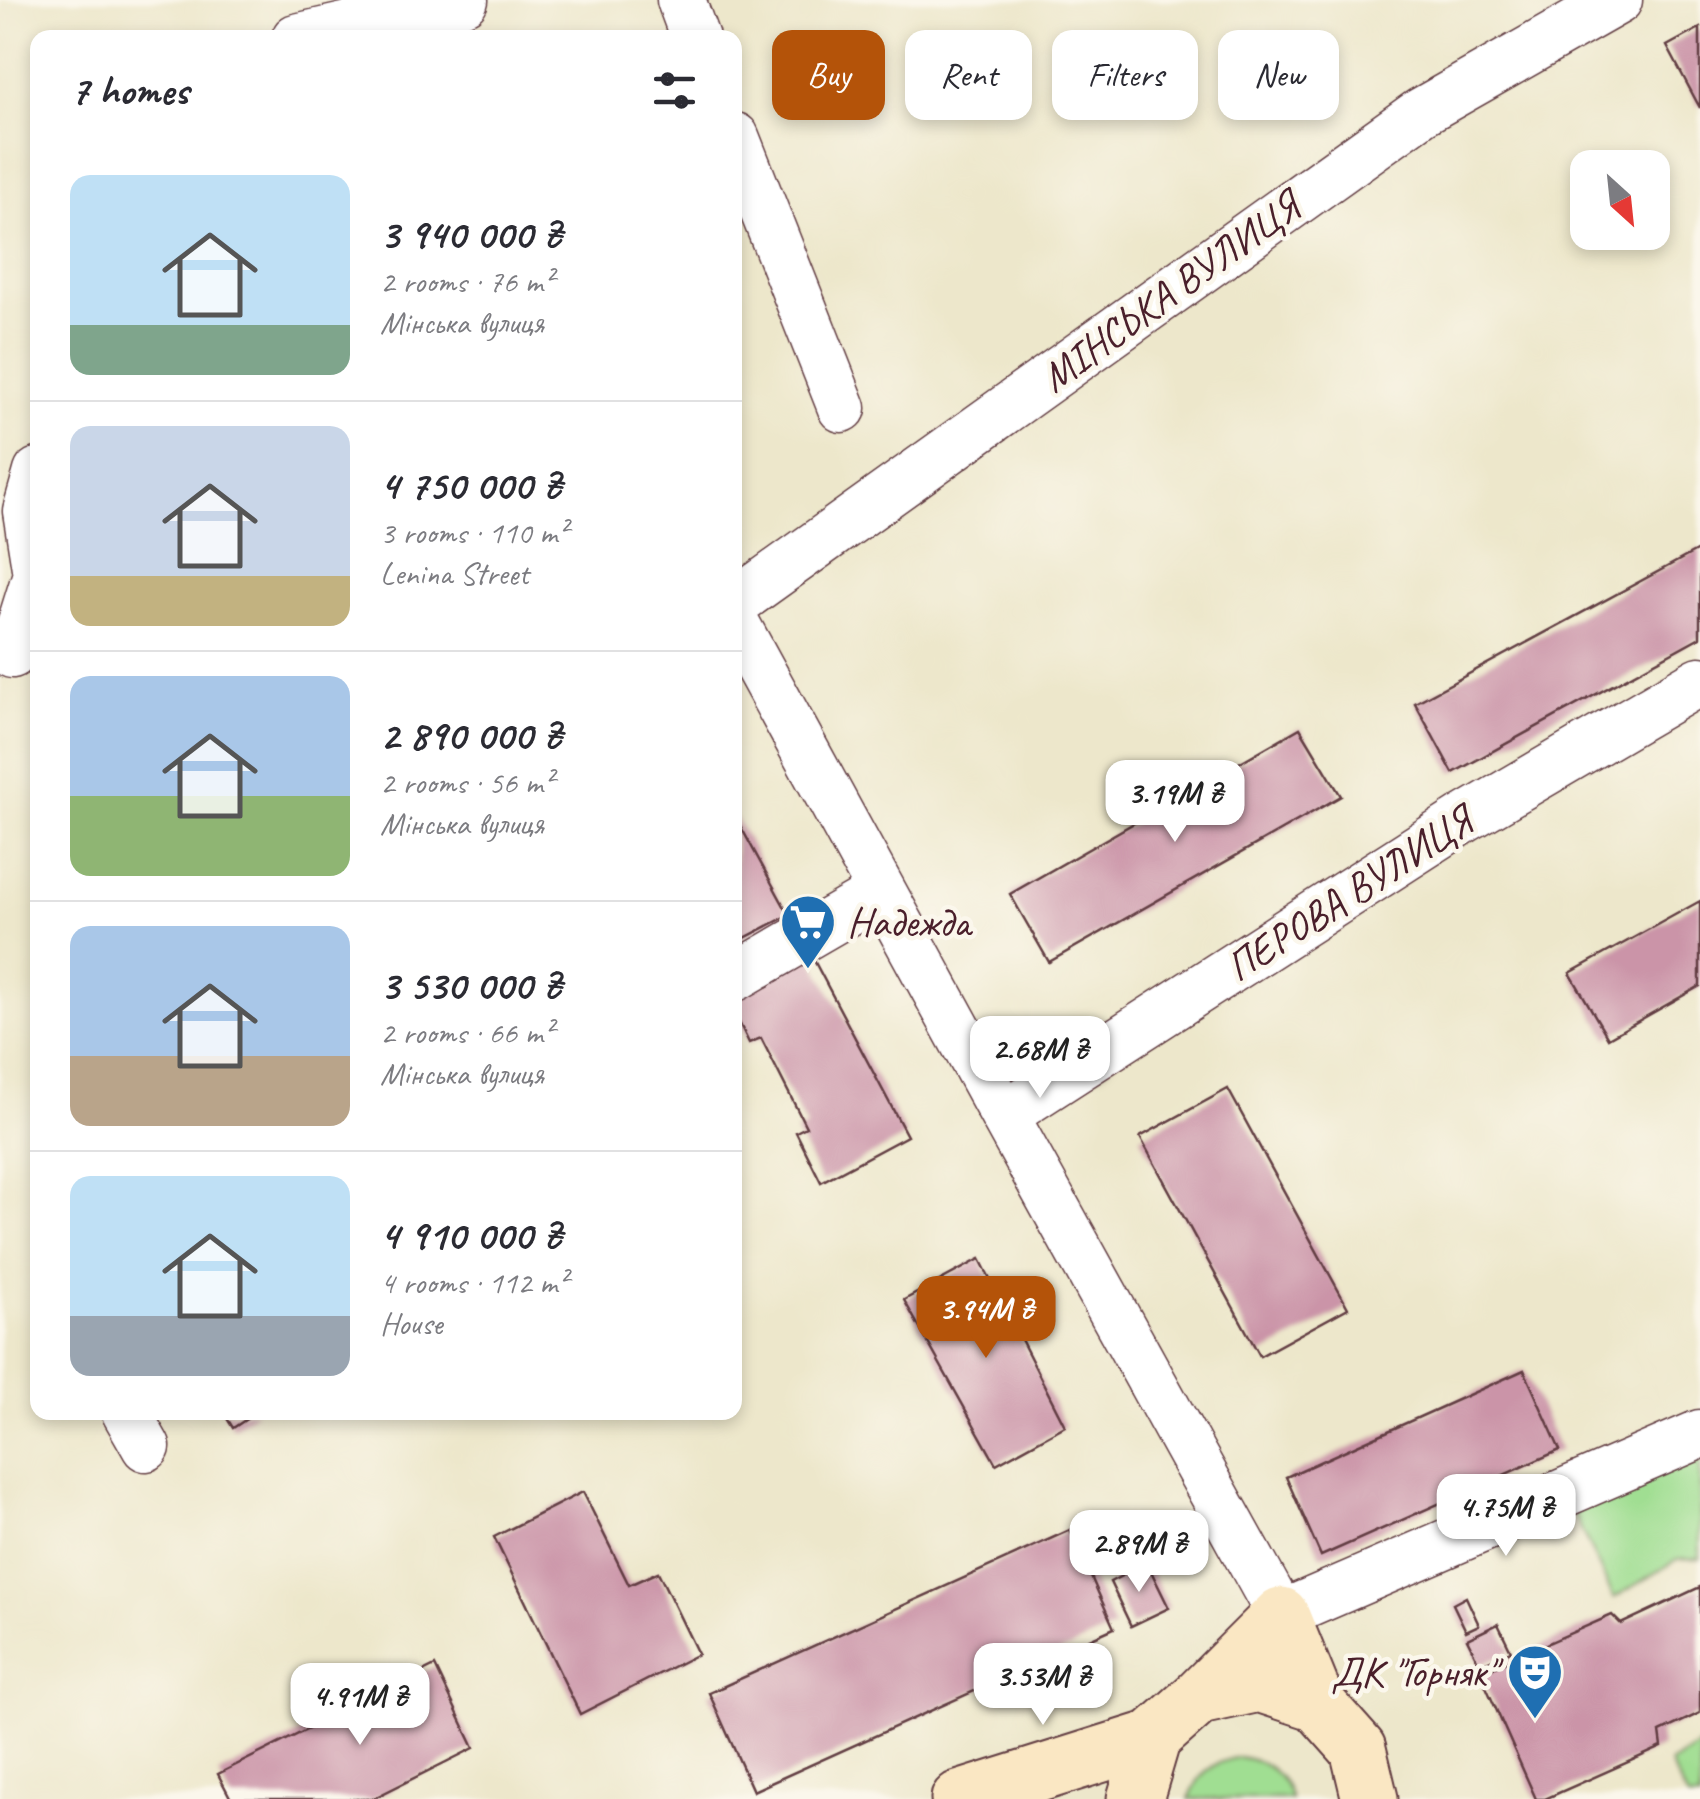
<!DOCTYPE html>
<html lang="en">
<head>
<meta charset="utf-8">
<style>
	:root { --surface:#fff; --page:#f7f7f7; --text:#2b2b33; --muted:#7c7c81; --line:#e1e1e2; --accent:#b45309 }
	body { margin:0; font-family:Caveat,sans-serif; background:var(--page); color:var(--text); height:100vh; display:flex; flex-direction:column; font-size:38px; white-space:nowrap }
	* { box-sizing:border-box; margin:0 }
	p { font-size:32px; color:var(--muted) }
	.icon { flex:none; width:55px; height:55px; fill:none; stroke:currentColor; stroke-width:2; stroke-linecap:round; stroke-linejoin:round }
	.map { position:relative; flex:1; overflow:hidden }
	.panel { position:absolute; left:30px; top:30px; width:712px; height:1390px; display:flex; flex-direction:column; background:var(--surface); border-radius:20px; box-shadow:0 5px 15px #0003 }
	.panel>* { flex:none }
	.guide { position:absolute; left:772px; top:30px; width:778px; height:90px; display:flex; gap:20px }
	.needle { width:65px; rotate:153deg }
	.controls { position:absolute; left:1570px; top:150px; display:grid; gap:20px }
	.controls a { display:grid; place-items:center; width:100px; height:100px; border-radius:20px; background:var(--surface); box-shadow:0 5px 15px #0003; font-size:50px }
	.price { position:absolute; translate:-50% -85px; padding:0 22px; border-radius:20px; background:#fff; color:#222; font-size:32px; line-height:65px; filter:drop-shadow(0 2px 5px #0008) }
	.price::after { content:''; position:absolute; left:50%; top:60px; width:30px; height:22px; margin-left:-15px; background:inherit; clip-path:polygon(0 0,100% 0,50% 100%) }
	.price.on { background:var(--accent); color:#fff }
	ul { padding:0; list-style:none }
	li { display:flex; align-items:center; gap:30px; height:250px; padding:0 40px }
	li+li { border-top:2px solid var(--line) }
	li span { display:grid; place-items:center; flex:none; width:280px; height:200px; border-radius:20px; color:#555 }
	li>.icon { margin-inline-start:auto }
	span .icon { width:120px; height:120px; fill:#fffc; stroke-width:1 }
	li b { font-size:42px }
	h2 { display:flex; justify-content:space-between; align-items:center; height:120px; padding:0 40px; font-size:42px }
	.tag { padding:0 35px; border-radius:20px; background:var(--surface); box-shadow:0 5px 15px #0003; font-size:35px; line-height:90px }
	.tag.on { background:var(--accent); color:#fff }
	.map>svg:first-child { display:block }
	.green { fill:#a0de92; stroke:#757e5e; stroke-width:2.5 }
	.building { fill:#cb94a8 }
	.lines { fill:none; stroke-linecap:round; stroke-linejoin:round }
	.street-casing { stroke:#623d43; stroke-width:51 }
	.secondary-casing { stroke:#623d43; stroke-width:59 }
	.street { stroke:#fff; stroke-width:48 }
	.secondary { stroke:#fae7c3; stroke-width:55 }
	.labels { text-anchor:middle; dominant-baseline:central; stroke-width:9; stroke-linejoin:round; paint-order:stroke }
	.street-label { font-size:42px; fill:#4a1f2b; stroke:#fbf7ec }
	.poi-label { font-size:42px; fill:#4a1f2b; stroke:#fbf7ec; text-anchor:start }
</style>
</head>
<body>
<div class="map">
<svg width="1700" height="1799" viewBox="0 0 1700 1799">
	<rect width="100%" height="100%" fill="#fbf7ec"/>
	<filter id="ink" filterUnits="userSpaceOnUse"><feTurbulence type="fractalNoise" baseFrequency=".01" numOctaves="2"/><feDisplacementMap in="SourceGraphic" scale="20" xChannelSelector="R" yChannelSelector="G"/><feConvolveMatrix kernelMatrix="1 2 1 2 8 2 1 2 1" color-interpolation-filters="sRGB"/></filter>
	<filter id="wash" filterUnits="userSpaceOnUse"><feTurbulence type="fractalNoise" baseFrequency=".0048" numOctaves="4" result="noise"/><feDisplacementMap in="SourceGraphic" scale="40" xChannelSelector="R" yChannelSelector="G"/><feGaussianBlur stdDeviation="2.25" result="paint"/><feColorMatrix in="noise" values="0 0 0 0 0 0 0 0 0 0 0 0 0 0 0 0 0 1.4 0 .05"/><feComposite in="paint" operator="in"/></filter>
	<g filter="url(#wash)">
		<rect width="100%" height="100%" fill="#ede7cb"/>
		<path class="green" d="M 1700,1448 L 1700,1558 L 1678,1559 L 1614,1598 L 1572,1511 Z
			M 1700,1745 L 1700,1799 L 1688,1799 L 1670,1764 Z
			M 1239,1757 C 1266,1761 1283,1773 1291,1799 L 1189,1799 C 1200,1772 1210,1763 1239,1757 Z"/>
		<g id="blocks">
			<path class="building" d="M 1700,28 L 1700,108 L 1667,46 Z
				M 1700,549 L 1700,637 L 1453,773 L 1415,703 Z
				M 1300,728 L 1341,796 L 1049,962 L 1010,894 Z
				M 735,816 L 789,915 L 735,943 Z
				M 1700,901 L 1700,986 L 1608,1038 L 1570,973 Z
				M 809,951 L 907,1136 L 821,1182 L 796,1132 L 806,1127 L 761,1038 L 749,1043 L 735,1014 L 735,989 Z
				M 1228,1089 L 1348,1308 L 1260,1356 L 1140,1137 Z
				M 980,1259 L 1065,1426 L 996,1464 L 904,1300 Z
				M 1524,1370 L 1560,1450 L 1321,1556 L 1286,1477 Z
				M 223,1412 L 257,1412 L 233,1428 Z
				M 583,1492 L 629,1585 L 658,1572 L 698,1654 L 580,1714 L 494,1537 Z
				M 1070,1530 L 1114,1628 L 753,1791 L 709,1693 Z
				M 1147,1563 L 1169,1608 L 1131,1626 L 1110,1582 Z
				M 1700,1587 L 1700,1713 L 1660,1732 L 1662,1747 L 1545,1799 L 1536,1799 L 1480,1673 L 1612,1615 L 1621,1624 Z
				M 1466,1597 L 1479,1625 L 1466,1631 L 1453,1604 Z
				M 1498,1624 L 1511,1651 L 1480,1665 L 1467,1639 Z
				M 435,1666 L 474,1748 L 372,1799 L 231,1799 L 218,1774 Z"/>
		</g>
	</g>
	<g filter="url(#ink)">
		<use href="#blocks" fill-opacity="0" stroke="#623d43" stroke-width="2.5"/>
		<g class="lines">
			<g class="street-casing">
				<path id="street" d="M 681,0 L 695,38
					M 296,38 L 464,0
					M 735,137 L 842,408
					M 735,603 L 1421,112 L 1618,0
					M 735,623 L 1004,1115 L 1281,1615 L 1700,1434
					M 12,654 L 37,574 L 27,511 L 38,472
					M 735,977 L 882,892
					M 1004,1115 L 1464,819 L 1700,681
					M 126,1412 L 146,1447"/>
			</g>
			<g class="secondary-casing">
				<path id="secondary" d="M 1199,1697 L 1281,1615 L 1317,1703
					M 959,1799 L 1153,1738
					M 1135,1799 L 1153,1738 L 1199,1697 L 1259,1684 L 1317,1703 L 1358,1749 L 1370,1799"/>
			</g>
			<use href="#street" class="street"/>
			<use href="#secondary" class="secondary"/>
		</g>
	</g>
	<defs>
		<g id="supermarket-pin" transform="scale(2.875)"><path d="M0 17L-7.5 6A9.5 9.5 0 1 1 7.5 6Z" fill="#1f6fb2" stroke="#fbf7ec"/><path d="M-6-5.5h2.5l.6 2H6L4.5 2H-2.5L-4.4-4H-6ZM-1.5 3.2a1.3 1.3 0 1 0 .1 0ZM3 3.2a1.3 1.3 0 1 0 .1 0Z" fill="#fff"/></g>
		<g id="theatre-pin" transform="scale(2.875)"><path d="M0 17L-7.5 6A9.5 9.5 0 1 1 7.5 6Z" fill="#1f6fb2" stroke="#fbf7ec"/><path d="M-5-5.5Q0-4 5-5.5V0Q5 5 0 6Q-5 5-5 0ZM-3.3-2.5H-1v1.5H-3.3ZM1-2.5H3.3v1.5H1ZM-2.8 1Q0 5.5 2.8 1Z" fill="#fff"/></g>
	</defs>
	<g fill-rule="evenodd">
		<use href="#supermarket-pin" x="808" y="922"/>
		<use href="#theatre-pin" x="1535" y="1672"/>
	</g>
	<g class="labels">
		<g class="street-label">
			<text transform="translate(1170 292) rotate(-36)">МІНСЬКА ВУЛИЦЯ</text>
			<text transform="translate(1349 894) rotate(-33)">ПЕРОВА ВУЛИЦЯ</text>
		</g>
		<g class="poi-label">
			<text x="847" y="922">Надежда</text>
			<text x="1496" y="1672" text-anchor="end">ДК "Горняк"</text>
		</g>
	</g>
</svg>
<div class="controls">
<a><svg class="needle" viewBox="-14 -14 28 28"><path d="M0-13l5 13h-10z" fill="#e53935"/><path d="M0 13l5-13h-10z" fill="#7c7c81"/></svg></a>
</div>
<b class="price" style="left:1175px;top:845px">3.19M ₴</b>
<b class="price" style="left:1040px;top:1101px">2.68M ₴</b>
<b class="price on" style="left:986px;top:1361px">3.94M ₴</b>
<b class="price" style="left:1506px;top:1559px">4.75M ₴</b>
<b class="price" style="left:1139px;top:1595px">2.89M ₴</b>
<b class="price" style="left:1043px;top:1728px">3.53M ₴</b>
<b class="price" style="left:360px;top:1748px">4.91M ₴</b>
<div class="guide">
<a class="tag on">Buy</a>
<a class="tag">Rent</a>
<a class="tag">Filters</a>
<a class="tag">New</a>
</div>
<section class="panel">
<h2>7 homes<svg class="icon" aria-label="filters" viewBox="0 0 24 24"><path d="M4 7h16M4 17h16"/><circle cx="9" cy="7" r="2"/><circle cx="15" cy="17" r="2"/></svg></h2>
<ul>
<li><span style="background:linear-gradient(#bfe0f5 75%,#7fa58c 0)"><svg class="icon" aria-label="home" viewBox="0 0 24 24"><path d="M3 11l9-7 9 7M6 9v11h12V9"/></svg></span><div><b>3 940 000 ₴</b><p>2 rooms · 76 m²</p><p>Мінська вулиця</p></div></li>
<li><span style="background:linear-gradient(#c9d6e8 75%,#c2b280 0)"><svg class="icon" aria-label="home" viewBox="0 0 24 24"><path d="M3 11l9-7 9 7M6 9v11h12V9"/></svg></span><div><b>4 750 000 ₴</b><p>3 rooms · 110 m²</p><p>Lenina Street</p></div></li>
<li><span style="background:linear-gradient(#a9c7e8 60%,#8fb573 0)"><svg class="icon" aria-label="home" viewBox="0 0 24 24"><path d="M3 11l9-7 9 7M6 9v11h12V9"/></svg></span><div><b>2 890 000 ₴</b><p>2 rooms · 56 m²</p><p>Мінська вулиця</p></div></li>
<li><span style="background:linear-gradient(#a9c7e8 65%,#b9a48a 0)"><svg class="icon" aria-label="home" viewBox="0 0 24 24"><path d="M3 11l9-7 9 7M6 9v11h12V9"/></svg></span><div><b>3 530 000 ₴</b><p>2 rooms · 66 m²</p><p>Мінська вулиця</p></div></li>
<li><span style="background:linear-gradient(#bfe0f5 70%,#9aa5b1 0)"><svg class="icon" aria-label="home" viewBox="0 0 24 24"><path d="M3 11l9-7 9 7M6 9v11h12V9"/></svg></span><div><b>4 910 000 ₴</b><p>4 rooms · 112 m²</p><p>House</p></div></li>
</ul>
</section>
</div>
</body>
</html>
